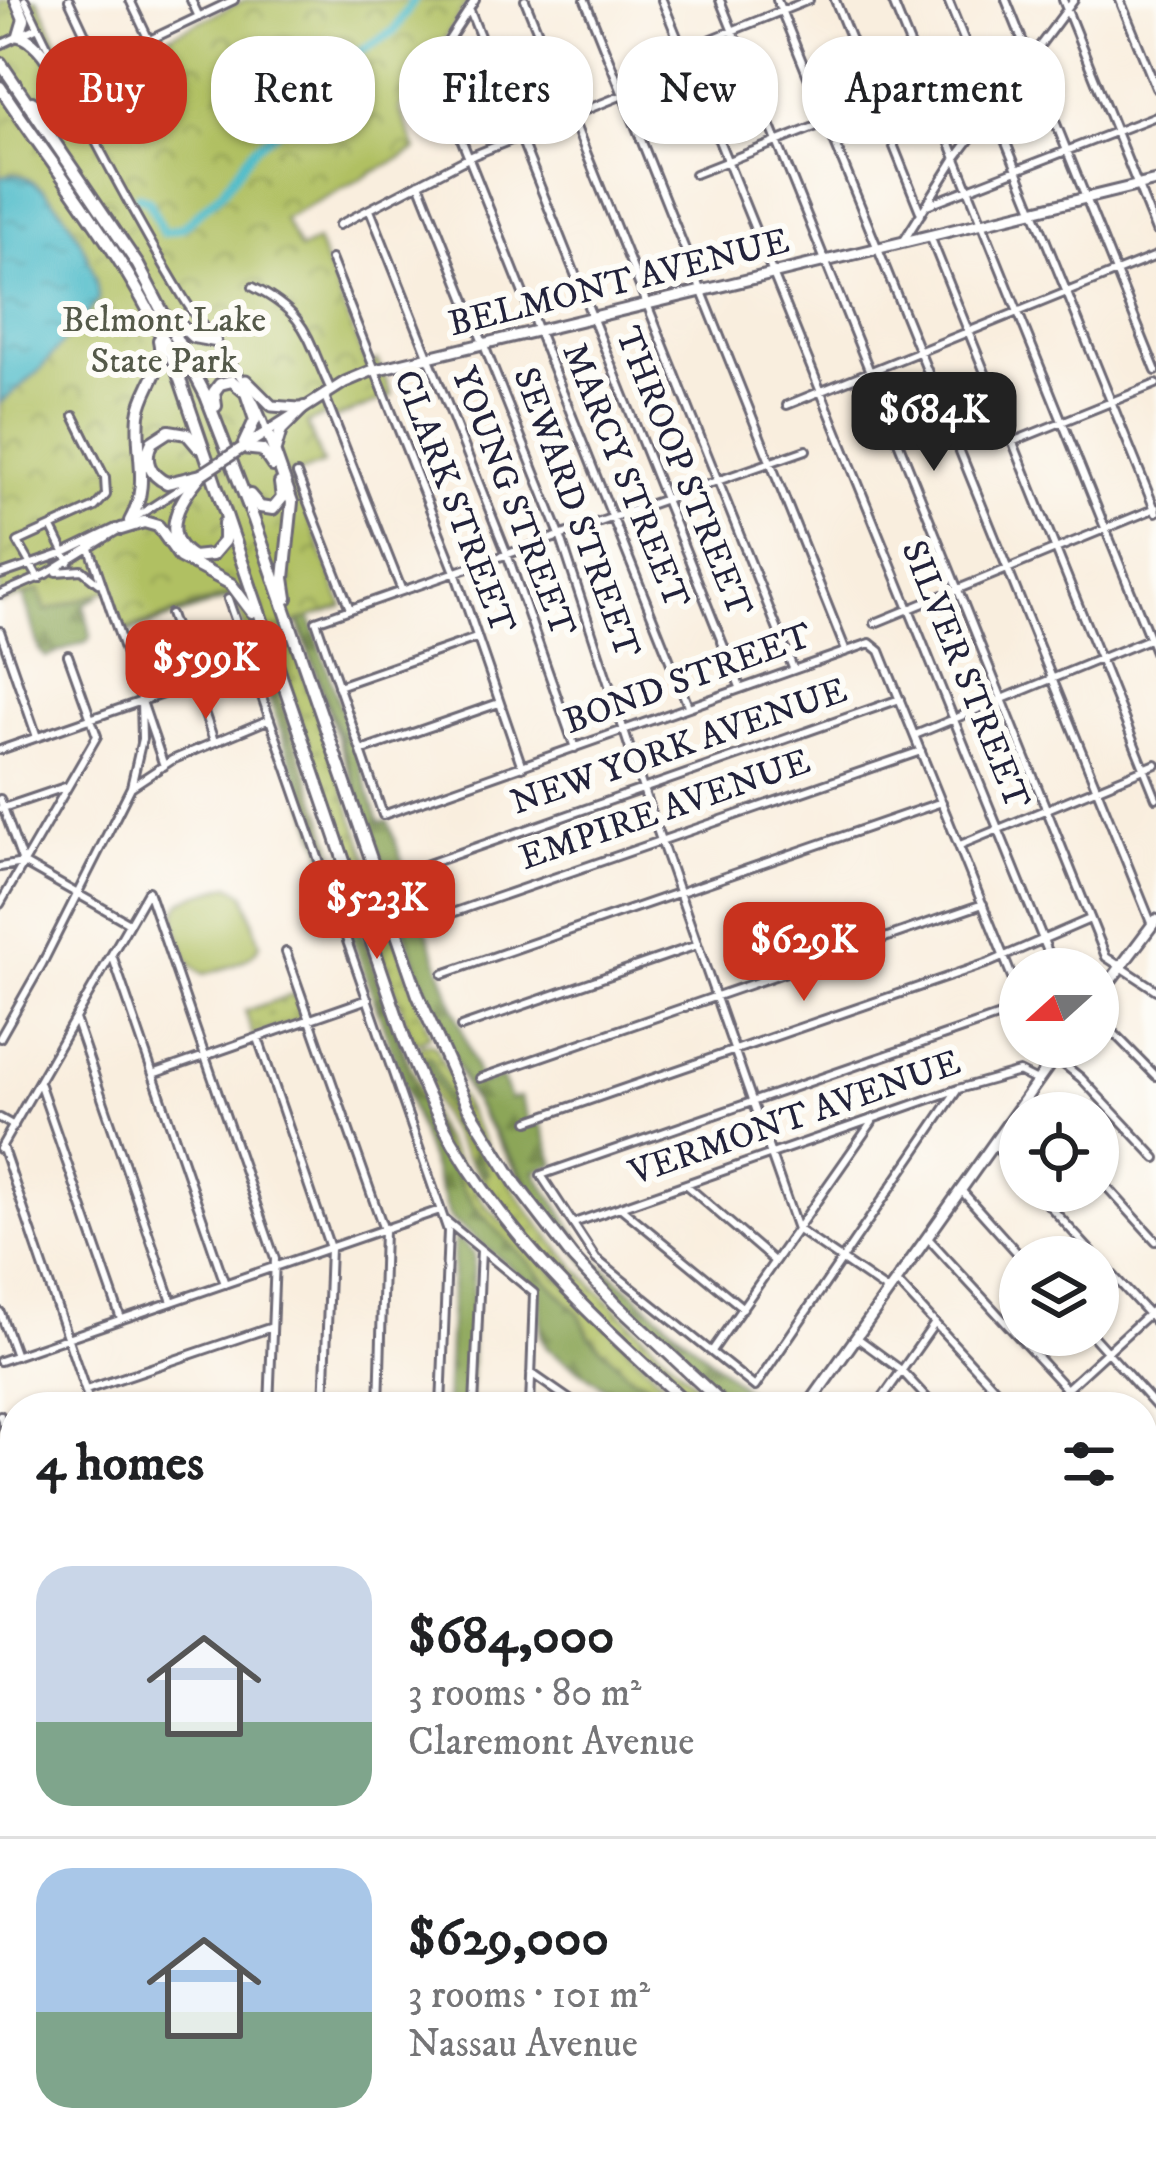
<!DOCTYPE html>
<html lang="en">
<head>
<meta charset="utf-8">
<style>
	:root { --surface:#fff; --page:#f6f6f6; --text:#202124; --muted:#757577; --line:#e0e0e0; --accent:#c8321e }
	body { margin:0; font-family:"IM FELL DW Pica",serif; background:var(--page); color:var(--text); height:100vh; display:flex; flex-direction:column; font-size:45px; white-space:nowrap }
	* { box-sizing:border-box; margin:0 }
	p { font-size:39px; color:var(--muted) }
	.icon { flex:none; width:66px; height:66px; fill:none; stroke:currentColor; stroke-width:2; stroke-linecap:round; stroke-linejoin:round }
	.map { position:relative; flex:1; overflow:hidden }
	.sheet { position:absolute; left:0px; top:1392px; width:1158px; height:771px; display:flex; flex-direction:column; background:var(--surface); border-radius:48px 48px 0 0; box-shadow:0 3px 9px #0004 }
	.sheet>* { flex:none }
	.guide { position:absolute; left:36px; top:36px; width:1086px; height:108px; display:flex; gap:24px }
	.needle { width:78px; rotate:249deg }
	.controls { position:absolute; left:999px; top:948px; display:grid; gap:24px }
	.controls a { display:grid; place-items:center; width:120px; height:120px; border-radius:50%; background:var(--surface); box-shadow:0 3px 9px #0004; font-size:60px }
	.price { position:absolute; translate:-50% -102px; padding:0 27px; border-radius:24px; background:var(--accent); color:#fff; font-size:39px; line-height:78px; filter:drop-shadow(0 3px 6px #0008) }
	.price::after { content:''; position:absolute; left:50%; top:72px; width:36px; height:27px; margin-left:-18px; background:inherit; clip-path:polygon(0 0,100% 0,50% 100%) }
	.price.on { background:#222; color:#fff }
	ul { padding:0; list-style:none }
	li { display:flex; align-items:center; gap:36px; height:300px; padding:0 36px }
	li+li { border-top:3px solid var(--line) }
	li span { display:grid; place-items:center; flex:none; width:336px; height:240px; border-radius:36px; color:#555 }
	li>.icon { margin-inline-start:auto }
	span .icon { width:144px; height:144px; fill:#fffc; stroke-width:1 }
	li b { font-size:51px }
	h2 { display:flex; justify-content:space-between; align-items:center; height:144px; padding:0 36px; font-size:51px }
	.chip { padding:0 42px; border-radius:48px; background:var(--surface); box-shadow:0 3px 9px #0004; font-size:42px; line-height:108px }
	.chip.on { background:var(--accent); color:#fff }
	.map>svg:first-child { display:block }
	.grass { fill:url(#grass-dots); stroke:#69714e; stroke-width:3 }
	.forest { fill:url(#forest-firs); stroke:#57644a; stroke-width:3 }
	.park { fill:url(#park-crowns); stroke:#69714e; stroke-width:3 }
	.pitch { fill:#b0c062; stroke:#69714e; stroke-width:3 }
	.water { fill:url(#water-ripples); stroke:#386e82; stroke-width:3 }
	.lines { fill:none; stroke-linecap:round; stroke-linejoin:round }
	.river { stroke:#4ebbc9; stroke-width:9 }
	.minor-casing { stroke:#6d6974; stroke-width:12 }
	.major-casing { stroke:#6d6974; stroke-width:15 }
	.highway-casing { stroke:#6d6974; stroke-width:16 }
	.minor { stroke:#fff; stroke-width:6 }
	.major { stroke:#fff; stroke-width:9 }
	.highway { stroke:#fff; stroke-width:10 }
	.major-bridge-casing { stroke:#6d6974; stroke-width:15; stroke-linecap:butt }
	.major-bridge { stroke:#fff; stroke-width:9 }
	.labels { text-anchor:middle; dominant-baseline:central; stroke-width:12; stroke-linejoin:round; paint-order:stroke }
	.street-label { font-size:36px; fill:#22223b; stroke:#fdfcf7 }
	.park-label { font-size:36px; fill:#545949; stroke:#fdfcf7 }
</style>
</head>
<body>
<div class="map">
<svg width="1156" height="2161" viewBox="0 0 1156 2161">
	<defs>
		<pattern id="grass-dots" width="8" height="8" patternUnits="userSpaceOnUse" patternTransform="scale(3)"><rect width="8" height="8" fill="#b0c062"/><path d="M2 2h.1M6 6h.1" fill="none" stroke="#8f9c52" stroke-width="1.8" stroke-linecap="round"/></pattern>
		<pattern id="forest-firs" width="22" height="20" patternUnits="userSpaceOnUse" patternTransform="scale(3)"><rect width="22" height="20" fill="#8ca658"/><path d="M5 1l3.5 6h-7zM16 11l3.5 6h-7z" fill="#72874a"/></pattern>
		<pattern id="park-crowns" width="20" height="18" patternUnits="userSpaceOnUse" patternTransform="scale(3)"><rect width="20" height="18" fill="#b0c062"/><path d="M2 6a3 3 0 1 1 6 0M12 15a3 3 0 1 1 6 0" fill="none" stroke="#8f9c52"/></pattern>
		<pattern id="water-ripples" width="26" height="14" patternUnits="userSpaceOnUse" patternTransform="scale(3)"><rect width="26" height="14" fill="#4ebbc9"/><path d="M2 4q2-2 4 0t4 0M15 11q2-2 4 0t4 0" fill="none" stroke="#4098a4"/></pattern>
	</defs>
	<rect width="100%" height="100%" fill="#fdfcf7"/>
	<filter id="ink" filterUnits="userSpaceOnUse"><feTurbulence type="fractalNoise" baseFrequency=".00833" numOctaves="2"/><feDisplacementMap in="SourceGraphic" scale="24" xChannelSelector="R" yChannelSelector="G"/><feConvolveMatrix kernelMatrix="1 2 1 2 8 2 1 2 1" color-interpolation-filters="sRGB"/></filter>
	<filter id="wash" filterUnits="userSpaceOnUse"><feTurbulence type="fractalNoise" baseFrequency=".004" numOctaves="4" result="noise"/><feDisplacementMap in="SourceGraphic" scale="48" xChannelSelector="R" yChannelSelector="G"/><feGaussianBlur stdDeviation="2.7" result="paint"/><feColorMatrix in="noise" values="0 0 0 0 0 0 0 0 0 0 0 0 0 0 0 0 0 1.4 0 .05"/><feComposite in="paint" operator="in"/></filter>
	<g filter="url(#wash)">
		<rect width="100%" height="100%" fill="#f9eede"/>
		<path class="grass" d="M 229,464 L 430,1035 L 414,1044 L 237,537 Z
			M 226,582 L 251,612 L 404,1049 L 437,1129 L 485,1204 L 687,1407 L 673,1407 L 643,1381 L 631,1377 L 590,1337 L 579,1314 L 478,1211 L 461,1188 L 417,1096 L 241,600 L 234,598 Z
			M 288,594 L 434,1013 L 474,1102 L 555,1224 L 675,1350 L 736,1407 L 588,1266 L 523,1183 L 469,1095 L 424,990 Z
			M 294,994 L 303,1018 L 253,1036 L 245,1011 Z
			M 429,1043 L 435,1046 C 460,1100 487,1152 521,1200 C 577,1278 652,1341 720,1407 L 699,1407 C 604,1323 509,1233 445,1123 C 433,1102 425,1077 416,1054 L 422,1044 Z
			M 1143,1971 L 1156,1979 L 1156,2161 L 978,2161 L 973,2148 L 1143,2148 Z"/>
		<path class="forest" d="M 301,422 L 291,475 L 310,617 L 379,822 L 388,821 L 481,1084 L 502,1078 L 510,1099 L 520,1097 L 531,1126 L 541,1124 L 555,1164 L 534,1171 L 591,1256 L 766,1407 L 736,1407 L 617,1292 L 555,1224 L 474,1102 L 434,1013 L 292,598 L 287,472 Z
			M 205,573 L 241,600 L 417,1096 L 461,1188 L 478,1211 L 579,1314 L 590,1337 L 631,1377 L 643,1381 L 673,1407 L 632,1407 L 547,1348 L 541,1337 L 540,1292 L 450,1218 L 234,597 L 127,633 L 108,588 Z
			M 94,587 L 98,597 L 84,604 L 91,636 L 88,641 L 46,657 L 39,650 L 24,598 L 32,589 Z
			M 424,1057 L 430,1057 L 457,1118 L 475,1138 L 476,1152 L 488,1173 L 485,1176 L 472,1159 L 474,1151 L 454,1128 Z
			M 454,1240 L 461,1241 L 474,1254 L 470,1407 L 446,1407 Z"/>
		<path class="park" d="M 0,0 L 38,0 L 76,80 L 245,0 L 469,0 L 400,109 L 416,150 L 284,219 L 300,250 L 317,241 L 366,365 L 378,361 L 392,396 L 330,421 L 327,415 L 307,423 L 323,464 L 292,476 L 343,606 L 249,639 L 233,593 L 123,631 L 109,590 L 46,611 L 39,590 L 0,603 Z"/>
		<path class="pitch" d="M 230,885 L 245,894 L 260,944 C 251,964 223,968 204,974 C 189,967 187,959 182,944 C 164,893 188,899 230,885 Z"/>
		<path class="water" d="M 11,174 C 54,177 99,262 98,301 L 37,373 L 0,403 L 0,177 Z"/>
		<g class="lines">
			<path class="river" d="M 138,196 L 149,201 L 163,233 L 183,227 L 224,190 L 255,147 L 275,133 L 328,71 L 394,31 L 414,0"/>
		</g>
	</g>
	<g filter="url(#ink)">
		<g class="lines">
			<g class="minor-casing">
				<path id="minor" d="M 25,0 C 73,100 123,198 180,292 C 211,345 246,370 267,431
					M 69,0 L 99,64 L 234,0
					M 130,0 L 149,40
					M 191,0 L 199,17
					M 475,0 L 432,66 L 688,706
					M 525,0 L 793,668
					M 585,0 L 846,651
					M 662,0 L 1055,969
					M 720,0 L 1106,957 L 1156,990
					M 777,0 L 1152,925
					M 835,0 L 921,214
					M 892,0 L 1156,654
					M 948,0 L 1156,512
					M 1006,0 L 1156,371
					M 1063,0 L 1156,231
					M 1120,0 L 1156,88
					M 470,11 L 740,687
					M 0,45 L 38,27
					M 652,63 L 809,0
					M 695,174 L 974,64
					M 419,183 L 560,535 L 643,789 L 797,1229 L 889,1292
					M 927,205 L 1156,116
					M 370,210 L 507,554 L 575,748
					M 339,225 L 474,155 L 623,95
					M 930,236 L 1156,798
					M 903,242 L 955,159 L 1074,0
					M 331,259 L 455,572 L 522,767
					M 253,287 C 310,316 306,338 331,390
					M 324,394 L 402,591
					M 787,405 L 1156,256
					M 1012,442 L 1156,384
					M 806,450 L 316,621 L 383,815 L 870,643 L 880,651 L 1020,997
					M 297,474 L 350,609
					M 133,519 L 193,480
					M 52,528 L 69,562
					M 88,543 L 164,766
					M 57,572 L 82,570 L 98,583
					M 0,575 L 64,553 L 116,528
					M 39,579 L 18,542 L 95,507 L 106,495 L 105,478 L 74,416
					M 0,594 L 47,574 L 123,527
					M 228,599 L 448,1231 L 441,1407
					M 170,614 L 214,741
					M 875,623 L 1156,508
					M 0,631 L 37,737
					M 338,686 L 476,638
					M 915,735 L 1156,636
					M 0,750 L 252,663
					M 361,751 L 499,703
					M 131,787 L 172,760 L 270,719
					M 0,799 L 23,863
					M 0,809 L 65,787
					M 960,845 L 1156,764
					M 23,863 L 129,923
					M 0,867 L 23,863
					M 408,871 L 900,699
					M 148,891 L 275,1259 L 269,1407
					M 0,904 L 97,736 L 68,655
					M 426,922 L 921,751
					M 286,952 L 384,1230 L 379,1407
					M 112,955 L 225,1284
					M 443,974 L 942,802
					M 1098,1017 L 1156,1076
					M 75,1019 L 172,1302
					M 461,1027 L 697,945
					M 0,1038 L 42,964 L 131,787 L 142,739 L 141,702
					M 258,1038 L 330,1248 L 324,1407
					M 1042,1047 L 1081,1078 L 1156,1158
					M 153,1074 L 368,999
					M 480,1078 L 983,904
					M 40,1085 L 121,1319
					M 958,1089 L 755,1387 L 596,1259 L 541,1175 L 1020,1009
					M 1026,1098 L 1040,1113
					M 0,1118 L 14,1126
					M 529,1121 L 991,962 L 1090,919
					M 994,1145 L 1020,1173
					M 2,1146 L 91,1407
					M 0,1149 L 148,891
					M 1098,1177 L 1156,1241
					M 686,1185 L 774,1261
					M 960,1189 L 1021,1257
					M 1036,1191 L 1096,1257
					M 620,1207 L 743,1308
					M 445,1220 L 534,1293 L 530,1407
					M 574,1223 L 958,1089 L 1019,1072 L 1035,1080
					M 927,1237 L 1083,1407
					M 1098,1259 L 1156,1322
					M 896,1281 L 1012,1407
					M 0,1312 L 16,1356
					M 1092,1335 L 1156,1406
					M 856,1337 L 901,1370 L 935,1407
					M 712,1351 L 872,1122
					M 0,1361 L 440,1210
					M 531,1373 L 580,1407
					M 86,1390 L 272,1327
					M 474,1407 L 481,1250
					M 876,1407 L 935,1323
					M 1047,1407 L 1156,1307
					M 0,1415 L 15,1453
					M 1143,1473 L 1156,1487
					M 0,1517 L 15,1509
					M 1143,1553 L 1156,1567
					M 0,1565 L 15,1603
					M 1143,1634 L 1156,1648
					M 1143,1666 L 1156,1654
					M 0,1715 L 15,1752
					M 1143,1733 L 1156,1747
					M 5,1808 L 15,1804
					M 0,1989 L 15,2005
					M 145,2148 L 157,2161
					M 673,2148 L 685,2161
					M 322,2161 L 337,2148
					M 464,2161 L 478,2148
					M 605,2161 L 620,2148"/>
			</g>
			<g class="major-casing">
				<path id="major" d="M 246,380 L 272,406 L 299,408
					M 242,448 L 345,382 L 371,371 L 1156,181
					M 1098,997 L 1156,920
					M 807,1407 L 1062,1047
					M 0,1945 L 15,1945
					M 283,2161 L 292,2148"/>
			</g>
			<g class="highway-casing">
				<path id="highway" d="M 16,0 L 24,19 L 19,36 C 43,40 79,103 42,109 L 32,102
					M 0,62 L 138,265 L 206,396 L 254,520 L 418,995 L 467,1105 L 516,1184 L 573,1258 L 615,1303 L 726,1407
					M 0,87 C 61,179 131,262 175,365 L 406,1043 C 460,1195 573,1301 691,1407
					M 175,320 L 193,337 L 215,341
					M 216,406 L 214,392 L 220,384 L 232,381 L 246,393 L 255,420 L 242,448
					M 267,431 L 292,502 L 284,578 L 287,598
					M 198,447 L 187,434 L 169,431 L 152,442 C 143,459 149,475 167,483 L 201,475
					M 242,448 L 262,450 L 273,466
					M 275,450 L 281,430 L 304,407
					M 202,474 C 182,497 156,535 193,557 L 212,555 L 224,541 L 224,523
					M 250,495 L 260,507 L 273,509 L 282,498 L 280,483
					M 130,521 C 151,483 135,455 139,415 C 142,388 166,369 159,340
					M 121,529 L 144,522 L 158,526 L 180,557 L 231,584 L 252,612
					M 1143,1836 L 1156,1850
					M 1143,1857 L 1156,1878
					M 1156,1924 L 1153,1936 L 1156,1950
					M 1143,1927 L 1156,1903
					M 1143,1969 L 1156,1977"/>
			</g>
			<use href="#minor" class="minor"/>
			<use href="#major" class="major"/>
			<use href="#highway" class="highway"/>
			<g class="major-bridge-casing">
				<path id="major-bridge" d="M 202,474 L 242,448"/>
			</g>
			<use href="#major-bridge" class="major-bridge"/>
		</g>
	</g>
	<g class="labels">
		<g class="street-label">
			<text transform="translate(619 283) rotate(-14)">BELMONT AVENUE</text>
			<text transform="translate(683 472) rotate(68)">THROOP STREET</text>
			<text transform="translate(625 476) rotate(68)">MARCY STREET</text>
			<text transform="translate(454 502) rotate(69)">CLARK STREET</text>
			<text transform="translate(513 502) rotate(69)">YOUNG STREET</text>
			<text transform="translate(576 513) rotate(70)">SEWARD STREET</text>
			<text transform="translate(965 675) rotate(68)">SILVER STREET</text>
			<text transform="translate(688 679) rotate(-20)">BOND STREET</text>
			<text transform="translate(679 747) rotate(-19)">NEW YORK AVENUE</text>
			<text transform="translate(665 810) rotate(-19)">EMPIRE AVENUE</text>
			<text transform="translate(795 1118) rotate(-19)">VERMONT AVENUE</text>
		</g>
		<g class="park-label">
			<text x="164" y="320">Belmont Lake<tspan x="164" dy="41">State Park</tspan></text>
		</g>
	</g>
</svg>
<div class="controls">
<a><svg class="needle" viewBox="-14 -14 28 28"><path d="M0-13l5 13h-10z" fill="#e53935"/><path d="M0 13l5-13h-10z" fill="#757577"/></svg></a>
<a><svg class="icon" aria-label="locate" viewBox="0 0 24 24"><circle cx="12" cy="12" r="6"/><path d="M12 2v4M12 18v4M2 12h4M18 12h4"/></svg></a>
<a><svg class="icon" aria-label="layers" viewBox="0 0 24 24"><path d="M12 4l9 5-9 5-9-5zM3 14l9 5 9-5"/></svg></a>
</div>
<b class="price on" style="left:934px;top:474px">$684K</b>
<b class="price" style="left:206px;top:722px">$599K</b>
<b class="price" style="left:377px;top:962px">$523K</b>
<b class="price" style="left:804px;top:1004px">$629K</b>
<div class="guide">
<a class="chip on">Buy</a>
<a class="chip">Rent</a>
<a class="chip">Filters</a>
<a class="chip">New</a>
<a class="chip">Apartment</a>
</div>
<section class="sheet">
<h2>4 homes<svg class="icon" aria-label="filters" viewBox="0 0 24 24"><path d="M4 7h16M4 17h16"/><circle cx="9" cy="7" r="2"/><circle cx="15" cy="17" r="2"/></svg></h2>
<ul>
<li><span style="background:linear-gradient(#c9d6e8 65%,#7fa58c 0)"><svg class="icon" aria-label="home" viewBox="0 0 24 24"><path d="M3 11l9-7 9 7M6 9v11h12V9"/></svg></span><div><b>$684,000</b><p>3 rooms · 80 m²</p><p>Claremont Avenue</p></div></li>
<li><span style="background:linear-gradient(#a9c7e8 60%,#7fa58c 0)"><svg class="icon" aria-label="home" viewBox="0 0 24 24"><path d="M3 11l9-7 9 7M6 9v11h12V9"/></svg></span><div><b>$629,000</b><p>3 rooms · 101 m²</p><p>Nassau Avenue</p></div></li>
</ul>
</section>
</div>
</body>
</html>
